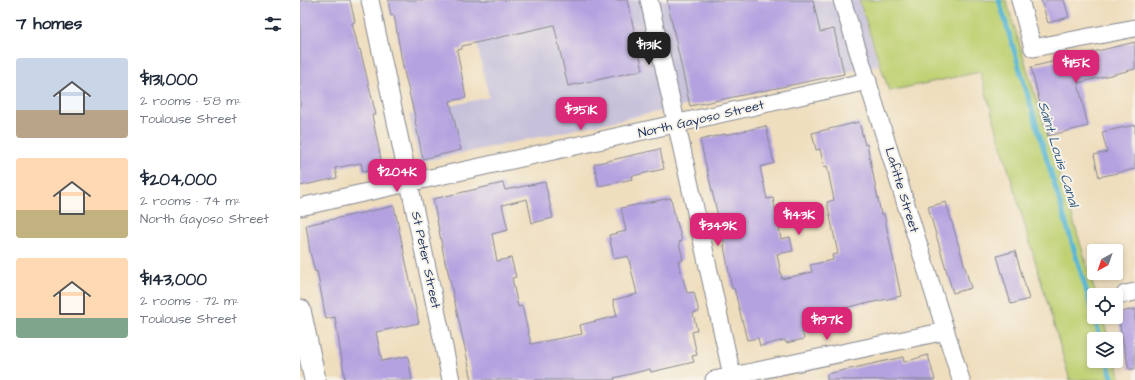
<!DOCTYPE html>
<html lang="en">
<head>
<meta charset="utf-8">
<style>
	:root { --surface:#fff; --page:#f2f2f3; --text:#1f2937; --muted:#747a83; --accent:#db2777 }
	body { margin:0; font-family:"Architects Daughter",sans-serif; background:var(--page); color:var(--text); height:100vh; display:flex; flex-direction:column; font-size:15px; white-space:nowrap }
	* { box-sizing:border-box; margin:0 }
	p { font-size:13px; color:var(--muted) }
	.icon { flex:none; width:22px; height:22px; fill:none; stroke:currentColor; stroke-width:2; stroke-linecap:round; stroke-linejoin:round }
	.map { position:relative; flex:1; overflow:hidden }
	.side { display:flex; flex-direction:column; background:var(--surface); width:300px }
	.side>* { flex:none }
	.needle { width:26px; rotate:220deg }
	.buttons { position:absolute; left:787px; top:244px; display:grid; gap:8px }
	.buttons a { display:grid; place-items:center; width:36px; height:36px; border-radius:4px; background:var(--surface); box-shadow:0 2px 6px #0003; font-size:20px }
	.price { position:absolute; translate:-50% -34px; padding:0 9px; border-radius:8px; background:var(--accent); color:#fff; font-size:13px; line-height:26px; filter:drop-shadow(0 1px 2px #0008) }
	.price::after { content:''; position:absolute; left:50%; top:24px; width:12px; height:9px; margin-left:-6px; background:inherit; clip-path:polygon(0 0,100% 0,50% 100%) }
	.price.current { background:#222; color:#fff }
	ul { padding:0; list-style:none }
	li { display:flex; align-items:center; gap:12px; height:100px; padding:0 16px }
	li span { display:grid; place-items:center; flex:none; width:112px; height:80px; border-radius:4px; color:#555 }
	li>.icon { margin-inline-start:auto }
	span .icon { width:48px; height:48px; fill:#fffc; stroke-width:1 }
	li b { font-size:17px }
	h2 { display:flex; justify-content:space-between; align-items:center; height:48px; padding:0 16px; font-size:17px }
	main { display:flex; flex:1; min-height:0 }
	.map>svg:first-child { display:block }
	.industrial { fill:#c6c0da }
	.green { fill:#bfd173; stroke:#6d8068 }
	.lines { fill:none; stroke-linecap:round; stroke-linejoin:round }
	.stream { stroke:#57b7d5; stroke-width:5 }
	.building { fill:#b3a1e0 }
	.minor-casing { stroke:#85868e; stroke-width:19 }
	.tertiary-casing { stroke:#85868e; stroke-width:23 }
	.minor { stroke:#fff; stroke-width:17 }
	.tertiary { stroke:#fff; stroke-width:21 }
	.labels { text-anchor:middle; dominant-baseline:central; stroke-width:4; stroke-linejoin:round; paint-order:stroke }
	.street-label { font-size:13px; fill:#1b2f5e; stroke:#f7f3e8 }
	.water-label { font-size:14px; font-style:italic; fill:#2d5882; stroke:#f7f3e8 }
</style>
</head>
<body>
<main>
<section class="side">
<h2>7 homes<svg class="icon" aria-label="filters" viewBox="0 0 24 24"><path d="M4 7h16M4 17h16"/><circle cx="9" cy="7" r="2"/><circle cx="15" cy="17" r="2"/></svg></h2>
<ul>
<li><span style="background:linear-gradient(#c9d6e8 65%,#b9a48a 0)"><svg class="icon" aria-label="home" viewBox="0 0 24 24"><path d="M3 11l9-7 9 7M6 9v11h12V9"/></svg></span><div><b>$131,000</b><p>2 rooms · 58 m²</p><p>Toulouse Street</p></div></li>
<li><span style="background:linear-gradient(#ffd9b3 65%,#c2b280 0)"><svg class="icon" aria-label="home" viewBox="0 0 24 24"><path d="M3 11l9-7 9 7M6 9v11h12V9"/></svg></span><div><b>$204,000</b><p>2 rooms · 74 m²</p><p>North Gayoso Street</p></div></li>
<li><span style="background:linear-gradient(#ffd9b3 75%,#7fa58c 0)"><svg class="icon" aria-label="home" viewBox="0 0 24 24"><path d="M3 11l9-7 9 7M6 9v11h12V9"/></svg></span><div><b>$143,000</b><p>2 rooms · 72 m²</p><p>Toulouse Street</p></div></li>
</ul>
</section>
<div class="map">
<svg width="835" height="380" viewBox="0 0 835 380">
	<rect width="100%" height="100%" fill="#f7f3e8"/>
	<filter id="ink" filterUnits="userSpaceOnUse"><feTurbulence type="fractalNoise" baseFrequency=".025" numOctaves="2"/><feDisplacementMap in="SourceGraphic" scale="8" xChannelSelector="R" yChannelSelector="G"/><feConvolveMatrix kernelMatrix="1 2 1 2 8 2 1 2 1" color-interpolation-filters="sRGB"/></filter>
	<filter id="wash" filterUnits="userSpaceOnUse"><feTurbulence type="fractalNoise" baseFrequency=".012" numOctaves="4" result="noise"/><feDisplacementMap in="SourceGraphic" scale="16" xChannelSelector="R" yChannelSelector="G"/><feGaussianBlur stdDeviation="0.9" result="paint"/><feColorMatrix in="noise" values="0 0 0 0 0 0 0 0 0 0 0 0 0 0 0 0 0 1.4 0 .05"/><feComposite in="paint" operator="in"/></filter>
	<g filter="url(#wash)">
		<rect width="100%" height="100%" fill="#efdebe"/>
		<path class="industrial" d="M 167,0 L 558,0 L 579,65 L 120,162 L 109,115 L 189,97 Z"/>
		<path class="green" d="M 559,0 L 706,0 L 796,295 L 794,295 L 794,317 L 802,317 L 809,339 L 794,339 L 794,361 L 816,361 L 821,380 L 770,380 L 680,72 L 589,91 Z"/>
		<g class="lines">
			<path class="stream" d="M 699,0 L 794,316
				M 794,317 L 801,339
				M 807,361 L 813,380"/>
		</g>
		<g id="blocks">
			<path class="building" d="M 0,0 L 50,0 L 55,22 L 52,23 L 59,50 L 60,49 L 76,115 L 72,115 L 83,169 L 63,172 L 61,163 L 35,168 L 37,178 L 0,186 Z
				M 88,0 L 327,0 L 343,70 L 268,86 L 254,25 L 162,46 L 162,49 L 157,50 L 166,98 L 150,101 L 161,150 L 123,159 L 115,121 L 116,121 L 103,67 L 94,15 L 91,16 Z
				M 367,0 L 513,0 L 520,32 L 534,29 L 544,74 L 390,106 Z
				M 741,0 L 764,0 L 769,17 L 748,23 Z
				M 835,42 L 835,69 L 778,83 L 788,126 L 748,136 L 731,67 Z
				M 559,122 L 565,145 L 567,144 L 581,214 L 584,214 L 601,296 L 565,304 L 565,303 L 537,310 L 540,322 L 502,332 L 504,339 L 486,343 L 485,340 L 460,346 L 458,338 L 447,340 L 434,288 L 432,289 L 424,246 L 425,246 L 400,140 L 425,134 L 425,135 L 466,126 L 474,163 L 460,167 L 467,199 L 473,198 L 481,239 L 490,237 L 493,251 L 477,254 L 482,279 L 512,272 L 510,265 L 533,260 L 532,255 L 538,254 L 527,202 L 534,200 L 527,166 L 524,167 L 520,149 L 516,150 L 512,133 Z
				M 835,125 L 835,169 L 799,177 L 794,155 L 807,152 L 802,132 Z
				M 360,149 L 364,169 L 332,176 L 333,179 L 299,186 L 294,164 Z
				M 245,182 L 253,218 L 232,223 L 227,199 L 202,205 L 208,230 L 192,234 L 197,261 L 211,258 L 216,277 L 212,278 L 218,307 L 222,306 L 231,344 L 282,334 L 280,325 L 317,316 L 313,300 L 337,294 L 328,256 L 314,259 L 309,235 L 326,231 L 321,208 L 371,198 L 376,222 L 377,222 L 382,241 L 379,242 L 383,260 L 378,261 L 387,293 L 394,292 L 399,312 L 393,313 L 397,330 L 392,332 L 397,355 L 392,356 L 394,362 L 351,372 L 350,369 L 314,378 L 315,380 L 172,380 L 147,267 L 146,267 L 133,199 L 203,183 L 205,190 Z
				M 646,202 L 671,288 L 653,293 L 628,207 Z
				M 94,206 L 119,323 L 76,332 L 82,361 L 108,356 L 112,380 L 45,380 L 35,317 L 26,319 L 17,271 L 15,272 L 10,252 L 6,225 Z
				M 715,251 L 729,299 L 711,304 L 697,256 Z
				M 835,309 L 835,369 L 829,369 L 817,313 Z
				M 628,355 L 635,380 L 527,380 L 527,374 L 603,357 L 604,362 Z"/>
		</g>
	</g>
	<g filter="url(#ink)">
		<use href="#blocks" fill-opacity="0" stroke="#85868e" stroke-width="1"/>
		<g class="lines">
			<g class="minor-casing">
				<path id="minor" d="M 70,0 L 151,380
					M 349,0 L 433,380
					M 542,0 L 661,380
					M 720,0 L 733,48 L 835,28
					M 0,207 L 568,81
					M 825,294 L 835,292
					M 414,380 L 646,331"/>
			</g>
			<g class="tertiary-casing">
				<path id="tertiary" d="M 0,310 L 15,380"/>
			</g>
			<use href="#minor" class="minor"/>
			<use href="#tertiary" class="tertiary"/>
		</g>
	</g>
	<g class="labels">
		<g class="street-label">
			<text transform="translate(401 119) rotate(-13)">North Gayoso Street</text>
			<text transform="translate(602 190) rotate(73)">Lafitte Street</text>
			<text transform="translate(126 260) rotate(78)">St Peter Street</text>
		</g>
		<g class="water-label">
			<text transform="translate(758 154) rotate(73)">Saint Louis Canal</text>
		</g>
	</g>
</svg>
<div class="buttons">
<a><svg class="needle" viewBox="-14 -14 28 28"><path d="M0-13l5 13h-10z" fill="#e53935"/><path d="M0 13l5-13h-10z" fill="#747a83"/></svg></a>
<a><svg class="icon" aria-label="locate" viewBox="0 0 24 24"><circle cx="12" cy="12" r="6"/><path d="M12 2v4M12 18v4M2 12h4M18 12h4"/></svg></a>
<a><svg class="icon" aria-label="layers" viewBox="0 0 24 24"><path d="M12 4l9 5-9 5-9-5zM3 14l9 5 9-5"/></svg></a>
</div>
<b class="price current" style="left:349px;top:66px">$131K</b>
<b class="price" style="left:776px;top:84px">$115K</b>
<b class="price" style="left:281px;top:131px">$351K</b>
<b class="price" style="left:97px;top:193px">$204K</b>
<b class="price" style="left:499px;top:236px">$143K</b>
<b class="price" style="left:418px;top:247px">$349K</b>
<b class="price" style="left:527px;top:341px">$197K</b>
</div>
</main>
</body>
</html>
